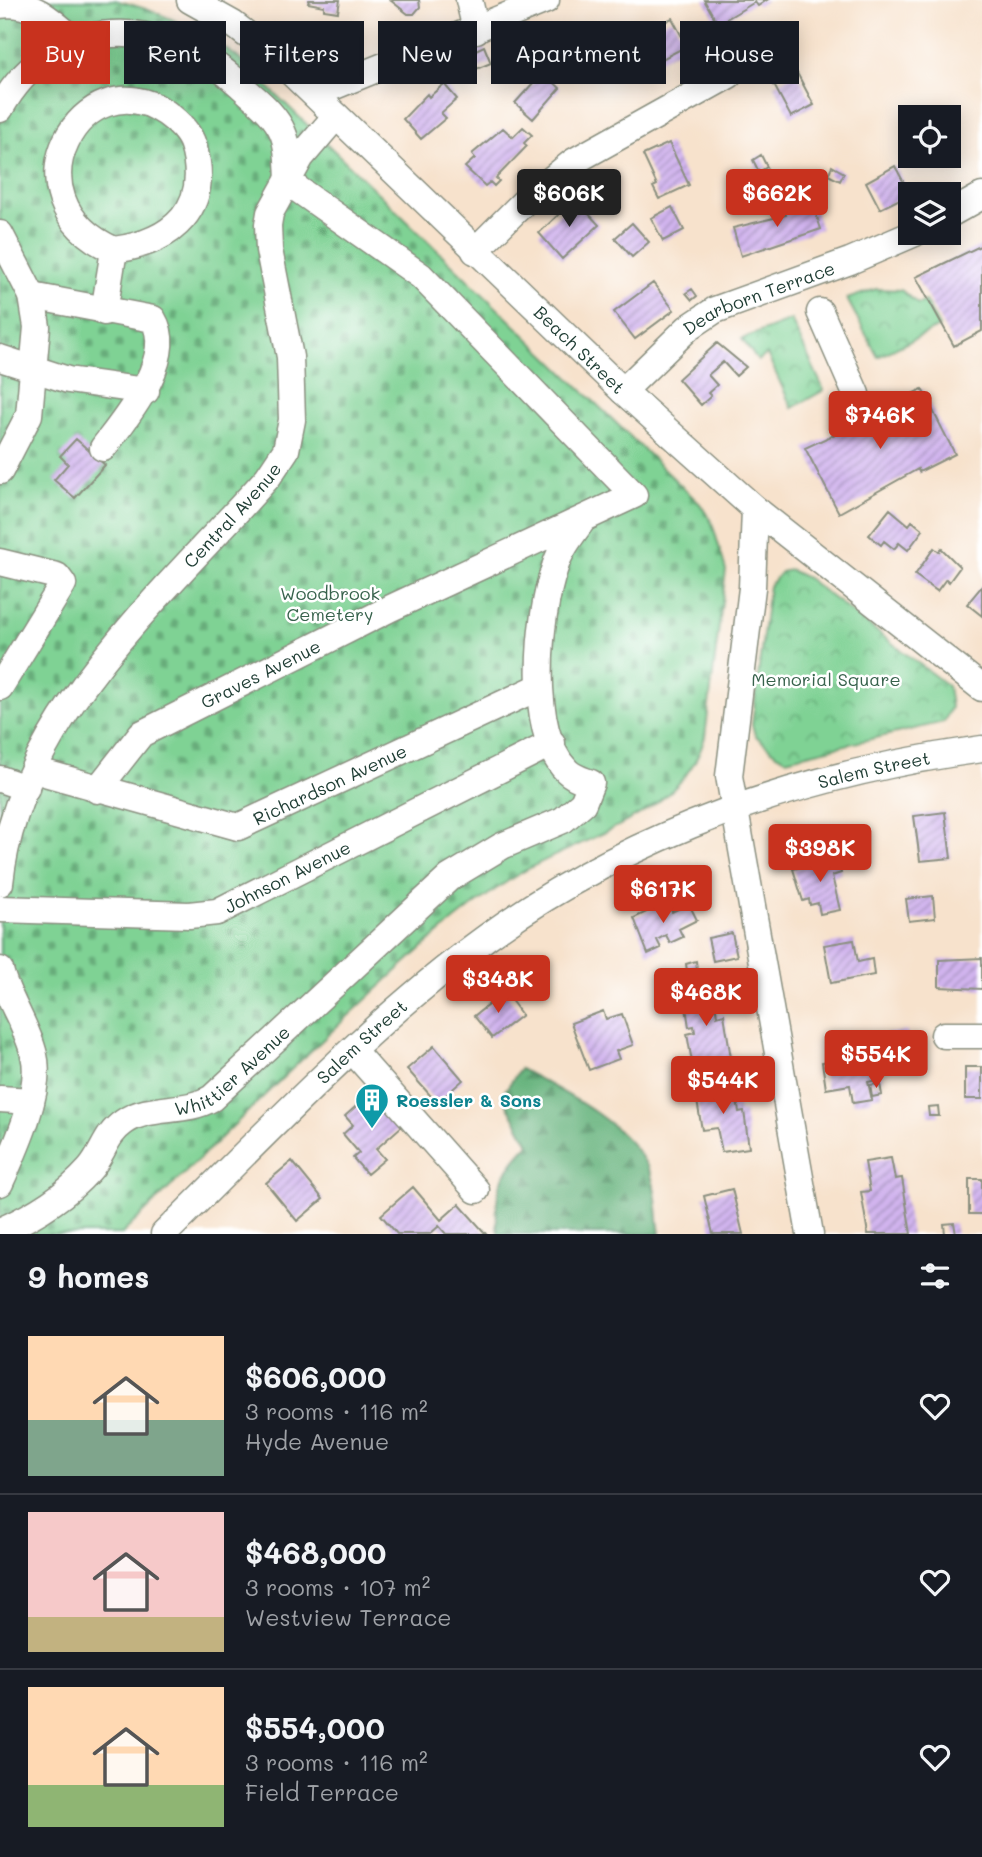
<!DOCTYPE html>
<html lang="en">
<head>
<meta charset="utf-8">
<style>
	:root { --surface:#171b24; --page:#242831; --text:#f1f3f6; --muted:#9ea1a6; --line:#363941; --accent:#c8321e }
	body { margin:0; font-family:Mali,sans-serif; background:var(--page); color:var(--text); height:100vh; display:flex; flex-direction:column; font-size:26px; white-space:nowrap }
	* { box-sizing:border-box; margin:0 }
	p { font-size:23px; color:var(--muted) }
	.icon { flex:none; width:38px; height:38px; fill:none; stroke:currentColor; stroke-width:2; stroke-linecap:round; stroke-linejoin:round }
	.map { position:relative; height:1234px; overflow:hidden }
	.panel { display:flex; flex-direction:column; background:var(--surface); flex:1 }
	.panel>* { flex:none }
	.guide { position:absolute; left:21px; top:21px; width:942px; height:63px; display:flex; gap:14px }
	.controls { position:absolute; left:898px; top:105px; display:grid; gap:14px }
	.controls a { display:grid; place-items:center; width:63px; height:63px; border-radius:0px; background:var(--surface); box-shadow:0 4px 18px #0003; font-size:35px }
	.price { position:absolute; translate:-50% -60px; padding:0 16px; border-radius:7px; background:var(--accent); color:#fff; font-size:23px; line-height:46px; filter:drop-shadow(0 2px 4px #0008) }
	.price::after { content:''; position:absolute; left:50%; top:42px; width:21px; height:16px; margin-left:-10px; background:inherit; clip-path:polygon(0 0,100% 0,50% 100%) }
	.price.active { background:#222; color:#fff }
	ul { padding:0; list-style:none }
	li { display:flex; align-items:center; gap:21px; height:175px; padding:0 28px }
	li+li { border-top:2px solid var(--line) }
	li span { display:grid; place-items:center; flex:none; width:196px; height:140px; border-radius:0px; color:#555 }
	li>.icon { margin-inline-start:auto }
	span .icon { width:84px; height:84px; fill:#fffc; stroke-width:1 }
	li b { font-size:30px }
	h2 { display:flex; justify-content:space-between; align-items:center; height:84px; padding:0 28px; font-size:30px }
	.chip { padding:0 24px; border-radius:0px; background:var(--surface); box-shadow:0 4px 18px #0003; font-size:24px; line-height:63px }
	.chip.active { background:var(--accent); color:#fff }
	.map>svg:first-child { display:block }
	.forest { fill:url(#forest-firs); stroke:#437859; stroke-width:2 }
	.cemetery { fill:url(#cemetery-stones); stroke:#4f8864; stroke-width:2 }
	.park { fill:url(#park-crowns); stroke:#4f8864; stroke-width:2 }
	.building { fill:url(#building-hatch) }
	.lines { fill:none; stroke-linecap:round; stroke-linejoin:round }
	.minor-casing { stroke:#8b9080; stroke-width:29 }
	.minor { stroke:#fff; stroke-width:26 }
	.labels { text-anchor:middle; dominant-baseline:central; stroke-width:5; stroke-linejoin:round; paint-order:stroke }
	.street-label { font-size:18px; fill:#1f3d34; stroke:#fff }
	.park-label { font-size:18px; fill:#37624c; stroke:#fff }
	.culture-label { font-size:18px; font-weight:bold; fill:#0d838f; stroke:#fff; text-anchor:start }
</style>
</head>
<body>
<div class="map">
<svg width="982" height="1234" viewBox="0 0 982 1234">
	<defs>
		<pattern id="forest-firs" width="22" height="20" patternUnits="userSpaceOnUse" patternTransform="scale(1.75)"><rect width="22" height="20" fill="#67b47e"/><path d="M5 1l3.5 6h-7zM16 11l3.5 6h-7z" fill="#549468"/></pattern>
		<pattern id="cemetery-stones" width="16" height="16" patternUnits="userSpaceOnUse" patternTransform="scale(1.75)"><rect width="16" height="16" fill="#7fd294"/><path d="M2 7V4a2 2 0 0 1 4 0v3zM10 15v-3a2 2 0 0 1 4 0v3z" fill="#67ac7a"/></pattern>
		<pattern id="park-crowns" width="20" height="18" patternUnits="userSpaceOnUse" patternTransform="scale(1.75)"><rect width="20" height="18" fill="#7fd294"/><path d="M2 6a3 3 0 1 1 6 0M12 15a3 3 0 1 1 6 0" fill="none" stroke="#67ac7a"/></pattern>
		<pattern id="building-hatch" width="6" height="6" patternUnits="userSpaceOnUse" patternTransform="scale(1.75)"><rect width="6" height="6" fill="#d1b4ee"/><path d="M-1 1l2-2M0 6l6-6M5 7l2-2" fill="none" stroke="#a994c2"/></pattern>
	</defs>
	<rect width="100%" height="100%" fill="#fff"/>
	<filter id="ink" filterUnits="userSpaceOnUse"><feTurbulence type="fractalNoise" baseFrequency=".0143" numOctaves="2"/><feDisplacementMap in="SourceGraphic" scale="14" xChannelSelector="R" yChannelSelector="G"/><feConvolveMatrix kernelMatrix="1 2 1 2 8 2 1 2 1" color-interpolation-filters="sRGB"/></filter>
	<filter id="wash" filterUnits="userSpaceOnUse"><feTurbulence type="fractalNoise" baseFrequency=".00686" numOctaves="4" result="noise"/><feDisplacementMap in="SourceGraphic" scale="28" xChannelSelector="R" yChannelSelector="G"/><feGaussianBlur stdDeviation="1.57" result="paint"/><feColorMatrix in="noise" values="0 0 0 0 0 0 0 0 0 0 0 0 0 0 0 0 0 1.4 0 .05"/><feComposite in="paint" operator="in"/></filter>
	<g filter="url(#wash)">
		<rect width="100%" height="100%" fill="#f7e2cc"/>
		<path class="forest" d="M 520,1069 C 564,1092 628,1124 649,1170 C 657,1188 657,1215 660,1234 L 498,1234 C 493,1192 499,1174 529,1144 L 502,1095 Z"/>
		<path class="cemetery" d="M 0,0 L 114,0 C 159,10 199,30 236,56 L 700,504 L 712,523 L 726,570 L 705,737 C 682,819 579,836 514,877 C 458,913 408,960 359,1006 C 278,1080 201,1158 122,1234 L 0,1234 Z"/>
		<path class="park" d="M 876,289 L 901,290 L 918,304 L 925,301 L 939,327 L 878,357 L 847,299 Z
			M 791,320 L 824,390 L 792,408 L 767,354 L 758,361 L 742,339 Z
			M 790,570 L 807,578 L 948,686 L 951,707 L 944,722 L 786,759 L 776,754 L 755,735 L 752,725 L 769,586 L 781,572 Z"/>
		<g id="blocks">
			<path class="building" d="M 309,0 L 340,0 L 338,12 L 324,10 L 324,6 L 308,3 Z
				M 390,0 L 419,0 L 420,7 L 414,14 L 408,14 Z
				M 704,0 L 767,0 L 758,6 L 755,2 L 718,24 Z
				M 672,18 L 687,46 L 641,70 L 620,30 L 634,23 L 640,35 Z
				M 484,46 L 491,63 L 474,70 L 467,54 Z
				M 543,72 L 560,88 L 533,119 L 515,103 Z
				M 797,73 L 814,105 L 791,117 L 774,85 Z
				M 444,84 L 457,99 L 441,113 L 446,118 L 421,139 L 403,119 L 427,94 L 429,97 Z
				M 523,127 L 532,135 L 524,143 L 527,146 L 496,178 L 499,181 L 494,186 L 490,182 L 485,186 L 465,167 L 475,158 L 472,154 L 503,128 L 513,137 Z
				M 669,143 L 689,185 L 659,199 L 653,187 L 657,185 L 643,155 Z
				M 761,155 L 767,167 L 759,172 L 753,160 Z
				M 832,166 L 844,173 L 840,181 L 828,175 Z
				M 895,166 L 910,194 L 880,209 L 866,182 Z
				M 575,199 L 599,225 L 562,259 L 539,233 Z
				M 812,202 L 821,229 L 741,256 L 733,228 L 786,215 L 785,210 Z
				M 672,207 L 684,230 L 663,241 L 651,218 Z
				M 632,223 L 649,242 L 632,257 L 615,238 Z
				M 982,245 L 982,331 L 954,346 L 916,277 Z
				M 653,283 L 674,310 L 635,339 L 614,312 Z
				M 692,289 L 697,296 L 692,300 L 686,293 Z
				M 717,343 L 746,367 L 736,376 L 723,362 L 708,375 L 717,385 L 708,393 L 711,396 L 701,405 L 678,379 Z
				M 922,389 L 955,454 L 919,472 L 918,469 L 839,513 L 805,448 L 887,410 L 885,407 Z
				M 76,439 L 105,465 L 75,498 L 54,480 L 68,464 L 60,456 Z
				M 890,509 L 909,525 L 912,521 L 923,530 L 908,550 L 899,543 L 894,549 L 884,541 L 881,545 L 869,535 Z
				M 934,548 L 939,552 L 941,548 L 960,567 L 949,582 L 946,579 L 937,591 L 915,575 Z
				M 982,586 L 982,616 L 967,604 Z
				M 945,812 L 951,858 L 920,861 L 914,816 Z
				M 837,854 L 841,873 L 832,876 L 840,910 L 820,914 L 818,903 L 810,905 L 809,899 L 803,901 L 793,869 L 827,861 L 826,856 Z
				M 933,896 L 935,918 L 909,921 L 906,899 Z
				M 667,902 L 672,912 L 689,904 L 697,920 L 679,929 L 683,937 L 670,943 L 666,935 L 657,940 L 661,948 L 648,954 L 634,918 Z
				M 732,933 L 737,956 L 713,961 L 708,938 Z
				M 854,940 L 858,962 L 872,959 L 874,975 L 831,983 L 824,945 Z
				M 982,958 L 982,989 L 939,987 L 939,960 Z
				M 696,961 L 697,969 L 687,971 L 686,964 Z
				M 713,989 L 717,1016 L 724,1014 L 731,1058 L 692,1062 L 687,1034 L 695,1032 L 694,1026 L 689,1027 L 684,994 Z
				M 505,992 L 522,1015 L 492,1038 L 474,1016 Z
				M 603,1011 L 606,1019 L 622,1014 L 633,1045 L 616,1051 L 619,1059 L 589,1070 L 571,1023 Z
				M 907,1031 L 909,1048 L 886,1050 L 885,1034 Z
				M 434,1046 L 463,1080 L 437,1103 L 407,1069 Z
				M 878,1053 L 882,1079 L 868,1082 L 872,1100 L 853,1103 L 850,1085 L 826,1089 L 822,1062 Z
				M 965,1067 L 982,1067 L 982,1099 L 965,1099 Z
				M 734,1083 L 739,1112 L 744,1111 L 749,1148 L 722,1152 L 717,1128 L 702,1130 L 695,1089 Z
				M 880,1084 L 882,1095 L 872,1097 L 870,1085 Z
				M 372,1092 L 402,1126 L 376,1149 L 385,1159 L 367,1174 L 353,1158 L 359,1153 L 343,1134 L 353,1125 L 345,1116 Z
				M 938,1106 L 939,1116 L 929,1116 L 928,1107 Z
				M 891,1158 L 895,1179 L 902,1178 L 911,1234 L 868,1234 L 861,1192 L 870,1191 L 865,1162 Z
				M 292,1161 L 323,1199 L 297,1221 L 266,1183 Z
				M 969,1179 L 982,1179 L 982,1214 L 969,1214 Z
				M 413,1187 L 441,1220 L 459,1204 L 486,1234 L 446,1234 L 439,1226 L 430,1234 L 397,1234 L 381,1215 Z
				M 732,1189 L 743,1234 L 713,1234 L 704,1196 Z
				M 954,1223 L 956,1234 L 945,1234 L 944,1224 Z"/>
		</g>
	</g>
	<g filter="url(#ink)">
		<use href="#blocks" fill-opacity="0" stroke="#8b9080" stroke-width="2"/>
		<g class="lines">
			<g class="minor-casing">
				<g id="minor">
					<path id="s1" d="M 190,0 L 233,24 L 271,53 L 623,391 L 755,509 L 982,688"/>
					<path d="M 469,0 L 476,30"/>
					<path d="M 0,5 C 32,0 52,21 74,40"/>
					<path d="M 315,94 L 546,0"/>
					<path d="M 0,109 C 54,12 164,14 240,85 C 255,99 275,113 283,133 C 289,147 288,164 289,180"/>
					<path d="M 948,215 L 982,196"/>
					<path d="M 0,234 L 32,296 L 37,327 L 29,415 L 0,471"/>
					<path d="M 475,251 L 525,201 L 573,162 L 729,75"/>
					<path d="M 32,296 L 153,319 C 177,358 125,419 103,448"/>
					<path d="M 104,312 L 114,250 C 173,242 212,208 193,145 C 189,132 177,121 166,113 C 83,56 0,199 114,250"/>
					<path d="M 820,312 L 856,394"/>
					<path d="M 0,358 L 68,380 L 146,391"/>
					<path id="s2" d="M 623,391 L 688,328 L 715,310 L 850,261 L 915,233"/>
					<path d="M 755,509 L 752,588 L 729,776 L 810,1234"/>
					<path d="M 0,562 L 57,576 L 63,584 L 0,687"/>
					<path id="s3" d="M 34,770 L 238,827 L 539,687"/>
					<path d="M 0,779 L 26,788"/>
					<path id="s4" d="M 97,790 L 141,734 L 391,608 L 634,495 L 421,276 L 289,183"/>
					<path id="s5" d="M 0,883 C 17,718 165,594 268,477 L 286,450 L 292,420 L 290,357 L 269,250 L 268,225 L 270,213 L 301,157 L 336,116"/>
					<path id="s6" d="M 0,909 L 189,915 L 217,912 L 552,743"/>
					<path d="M 0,970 C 7,999 27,1025 34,1055 C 43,1089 15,1150 0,1183"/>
					<path d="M 944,1035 L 982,1035"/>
					<path d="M 352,1050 L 476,1190"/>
					<path d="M 0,1099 L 31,1101"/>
					<path id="s7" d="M 0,1231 C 34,1216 64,1198 89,1170 C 103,1155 105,1135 124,1122 C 150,1104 185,1114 212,1098 L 449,878 L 502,846 L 563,820 L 583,803 L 591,783 C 583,780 574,778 567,771 C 527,732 538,616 555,567 C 560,550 571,536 582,521"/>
					<path id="s8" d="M 164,1234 C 268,1132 369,1023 487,937 C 632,832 806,773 982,749"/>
				</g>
			</g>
			<use href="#minor" class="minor"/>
		</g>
	</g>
	<defs>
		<g id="building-pin" transform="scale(1.75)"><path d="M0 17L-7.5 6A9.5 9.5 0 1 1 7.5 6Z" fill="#0f9aa8" stroke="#fff"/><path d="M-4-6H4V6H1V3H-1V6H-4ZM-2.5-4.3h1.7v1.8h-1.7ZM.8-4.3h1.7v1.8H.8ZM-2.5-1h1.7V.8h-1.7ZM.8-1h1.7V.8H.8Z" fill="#fff"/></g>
	</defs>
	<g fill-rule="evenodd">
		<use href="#building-pin" x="372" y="1100"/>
	</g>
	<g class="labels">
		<g class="street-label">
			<text stroke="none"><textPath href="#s2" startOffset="168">Dearborn Terrace</textPath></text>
			<text stroke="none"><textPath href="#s1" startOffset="525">Beach Street</textPath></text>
			<text stroke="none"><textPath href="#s5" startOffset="443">Central Avenue</textPath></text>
			<text stroke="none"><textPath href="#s4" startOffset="205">Graves Avenue</textPath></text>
			<text stroke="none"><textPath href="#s8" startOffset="864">Salem Street</textPath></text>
			<text stroke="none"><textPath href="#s3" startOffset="313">Richardson Avenue</textPath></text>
			<text stroke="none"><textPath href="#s6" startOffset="296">Johnson Avenue</textPath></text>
			<text stroke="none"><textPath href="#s8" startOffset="276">Salem Street</textPath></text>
			<text stroke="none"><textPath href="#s7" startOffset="292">Whittier Avenue</textPath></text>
		</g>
		<g class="park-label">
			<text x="330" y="593">Woodbrook<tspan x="330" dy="21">Cemetery</tspan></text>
			<text x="826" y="679">Memorial Square</text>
		</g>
		<g class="culture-label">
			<text x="396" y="1100">Roessler &amp; Sons</text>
		</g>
	</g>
</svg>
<div class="controls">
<a><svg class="icon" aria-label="locate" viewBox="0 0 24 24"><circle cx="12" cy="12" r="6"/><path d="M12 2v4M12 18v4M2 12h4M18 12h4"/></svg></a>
<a><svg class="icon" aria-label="layers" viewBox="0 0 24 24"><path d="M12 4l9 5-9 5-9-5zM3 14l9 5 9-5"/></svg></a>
</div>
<b class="price active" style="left:569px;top:229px">$606K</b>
<b class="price" style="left:777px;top:229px">$662K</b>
<b class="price" style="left:880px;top:451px">$746K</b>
<b class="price" style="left:820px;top:884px">$398K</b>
<b class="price" style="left:663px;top:925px">$617K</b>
<b class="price" style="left:498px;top:1015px">$348K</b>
<b class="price" style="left:706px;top:1028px">$468K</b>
<b class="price" style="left:876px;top:1090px">$554K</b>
<b class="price" style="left:723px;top:1116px">$544K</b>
<div class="guide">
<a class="chip active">Buy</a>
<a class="chip">Rent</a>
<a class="chip">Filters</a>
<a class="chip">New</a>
<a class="chip">Apartment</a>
<a class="chip">House</a>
</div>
</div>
<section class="panel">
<h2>9 homes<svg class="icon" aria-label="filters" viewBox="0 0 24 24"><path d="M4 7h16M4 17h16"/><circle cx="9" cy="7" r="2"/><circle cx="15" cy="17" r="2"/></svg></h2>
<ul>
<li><span style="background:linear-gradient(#ffd9b3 60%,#7fa58c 0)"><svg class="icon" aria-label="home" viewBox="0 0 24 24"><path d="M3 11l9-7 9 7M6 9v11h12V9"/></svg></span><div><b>$606,000</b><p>3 rooms · 116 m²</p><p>Hyde Avenue</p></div><svg class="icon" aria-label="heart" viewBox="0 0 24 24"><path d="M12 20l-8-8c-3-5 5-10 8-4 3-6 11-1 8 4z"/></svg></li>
<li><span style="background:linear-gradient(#f6c9c9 75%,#c2b280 0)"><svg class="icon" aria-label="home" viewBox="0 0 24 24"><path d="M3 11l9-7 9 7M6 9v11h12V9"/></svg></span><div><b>$468,000</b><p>3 rooms · 107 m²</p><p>Westview Terrace</p></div><svg class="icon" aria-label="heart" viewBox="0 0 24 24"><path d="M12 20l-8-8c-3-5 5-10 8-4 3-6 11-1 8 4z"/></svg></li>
<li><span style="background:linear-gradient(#ffd9b3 70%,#8fb573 0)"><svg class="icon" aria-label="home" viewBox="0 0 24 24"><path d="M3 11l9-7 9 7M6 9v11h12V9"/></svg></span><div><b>$554,000</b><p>3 rooms · 116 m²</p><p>Field Terrace</p></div><svg class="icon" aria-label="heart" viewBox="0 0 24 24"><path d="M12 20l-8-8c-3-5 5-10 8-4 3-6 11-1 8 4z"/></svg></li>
</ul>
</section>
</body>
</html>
